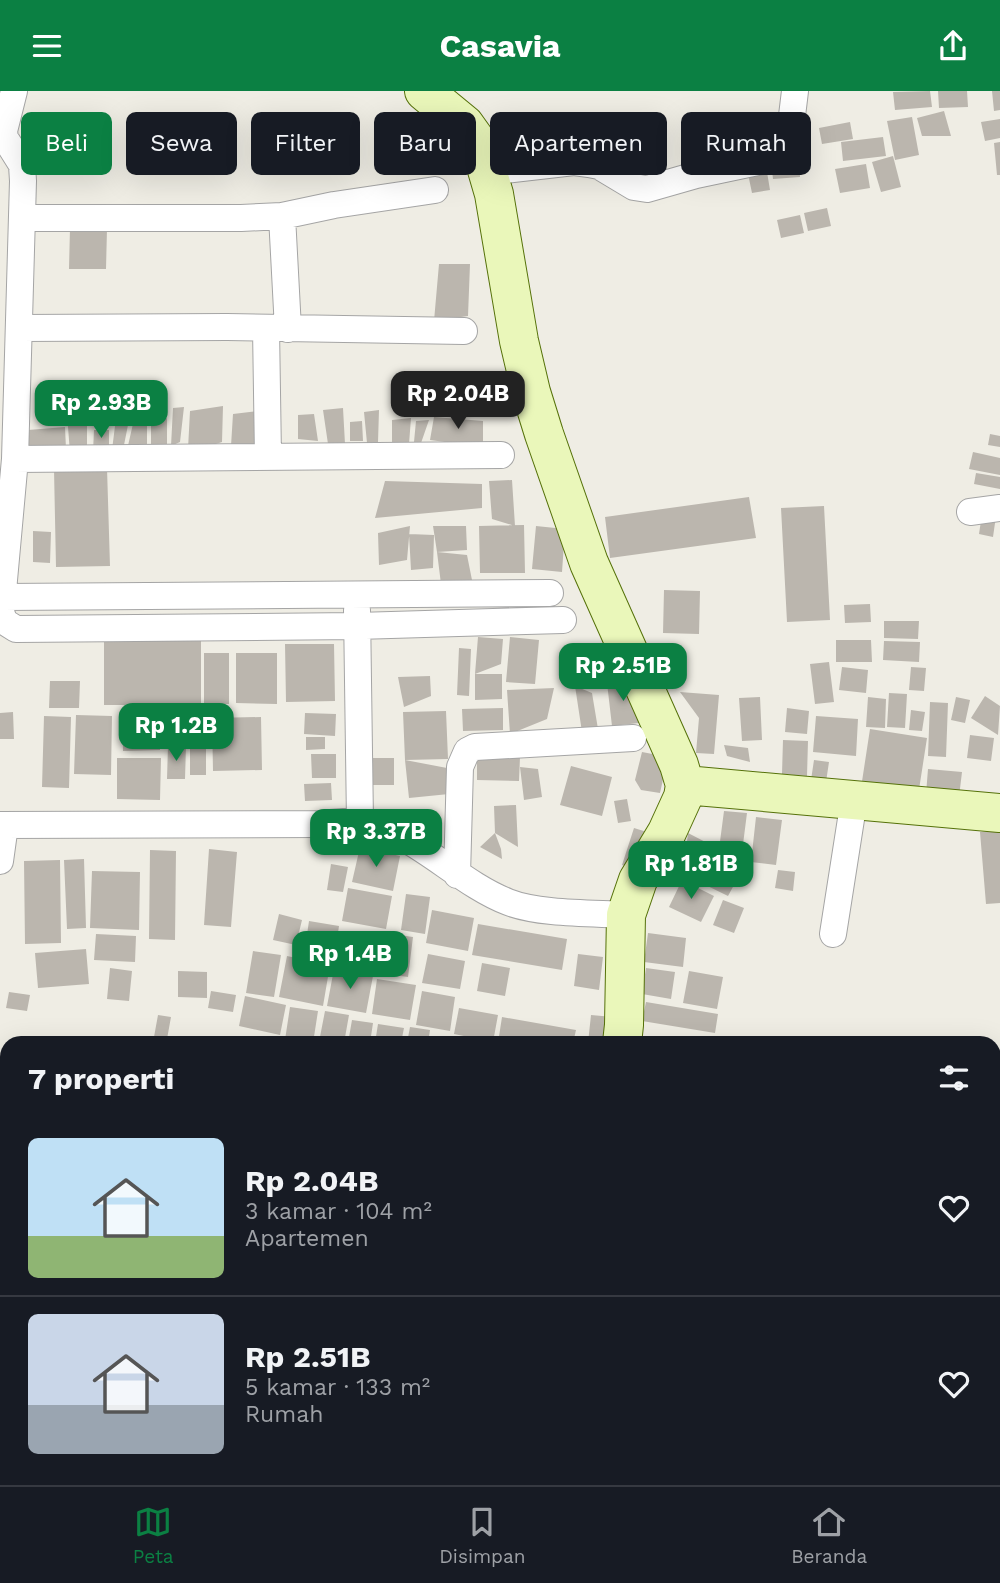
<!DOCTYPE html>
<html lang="id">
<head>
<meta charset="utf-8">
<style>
	:root { --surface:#171b24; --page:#20242c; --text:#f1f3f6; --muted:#9ea1a6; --line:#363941; --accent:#0b8043 }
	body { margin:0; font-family:"Work Sans",sans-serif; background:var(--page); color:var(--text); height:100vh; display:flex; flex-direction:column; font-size:26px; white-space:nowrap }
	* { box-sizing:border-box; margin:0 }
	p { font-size:23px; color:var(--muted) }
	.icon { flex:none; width:38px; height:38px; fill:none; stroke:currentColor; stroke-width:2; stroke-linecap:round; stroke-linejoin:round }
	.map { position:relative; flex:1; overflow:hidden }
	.details { position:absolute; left:0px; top:945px; width:1001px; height:450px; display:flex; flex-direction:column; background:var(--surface); border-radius:21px 21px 0 0; box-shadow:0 7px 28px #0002 }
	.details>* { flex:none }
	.guide { position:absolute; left:21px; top:21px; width:959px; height:63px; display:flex; gap:14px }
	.price { position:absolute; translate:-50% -60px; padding:0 16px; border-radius:14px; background:var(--accent); color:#fff; font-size:23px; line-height:46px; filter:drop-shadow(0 2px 4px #0008) }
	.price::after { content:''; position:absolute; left:50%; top:42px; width:21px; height:16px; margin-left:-10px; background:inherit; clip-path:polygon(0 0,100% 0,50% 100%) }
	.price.active { background:#222; color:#fff }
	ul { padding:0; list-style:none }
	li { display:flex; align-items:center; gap:21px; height:175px; padding:0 28px }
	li+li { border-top:2px solid var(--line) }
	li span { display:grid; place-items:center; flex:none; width:196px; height:140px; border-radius:10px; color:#555 }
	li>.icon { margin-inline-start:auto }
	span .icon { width:84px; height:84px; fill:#fffc; stroke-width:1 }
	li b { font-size:30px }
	h2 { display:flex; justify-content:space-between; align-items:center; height:84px; padding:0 28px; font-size:30px }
	.tag { padding:0 24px; border-radius:10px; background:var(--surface); box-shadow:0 7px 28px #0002; font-size:24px; line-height:63px }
	.tag.active { background:var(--accent); color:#fff }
	header { display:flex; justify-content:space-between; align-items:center; height:91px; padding:0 28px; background:var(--accent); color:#fff; font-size:32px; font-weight:700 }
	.dock { display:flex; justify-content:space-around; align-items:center; height:98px; border-top:2px solid var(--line); background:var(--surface); font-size:19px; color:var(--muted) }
	.dock a { display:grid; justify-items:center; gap:4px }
	.dock .active { color:var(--accent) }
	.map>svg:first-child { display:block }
	.building { fill:#bbb6ae }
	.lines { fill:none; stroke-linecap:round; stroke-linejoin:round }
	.street-casing { stroke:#a5a5a5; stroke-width:28 }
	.secondary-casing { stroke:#557109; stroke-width:40 }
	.street { stroke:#fff; stroke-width:26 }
	.secondary { stroke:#eaf7ba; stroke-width:38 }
</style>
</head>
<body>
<header><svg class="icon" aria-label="menu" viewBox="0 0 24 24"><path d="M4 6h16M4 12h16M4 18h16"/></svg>Casavia<svg class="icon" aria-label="share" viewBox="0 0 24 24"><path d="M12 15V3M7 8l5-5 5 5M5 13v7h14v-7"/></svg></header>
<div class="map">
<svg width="1000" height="1394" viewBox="0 0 1000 1394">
	<rect width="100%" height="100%" fill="#efede4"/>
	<path class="building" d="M 930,0 L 932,16 L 895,19 L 893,1 Z
		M 938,0 L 967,0 L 968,16 L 939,17 Z
		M 992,0 L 1000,0 L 1000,19 L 994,20 Z
		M 944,20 L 951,45 L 922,45 L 917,27 Z
		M 912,26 L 919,64 L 895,69 L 887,30 Z
		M 1000,28 L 1000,47 L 985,50 L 981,31 Z
		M 850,31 L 853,48 L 822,53 L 819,37 Z
		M 883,46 L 886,65 L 843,70 L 841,51 Z
		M 1000,51 L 1000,84 L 997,84 L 994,52 Z
		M 893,65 L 901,96 L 881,101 L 872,71 Z
		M 799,68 L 800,86 L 773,88 L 771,71 Z
		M 866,73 L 870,97 L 840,102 L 835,78 Z
		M 766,75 L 770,99 L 752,102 L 747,78 Z
		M 827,117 L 831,135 L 808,140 L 804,122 Z
		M 800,124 L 804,142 L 781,147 L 777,129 Z
		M 70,137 L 107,138 L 106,178 L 69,178 Z
		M 439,173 L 470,173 L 468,225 L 434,230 Z
		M 223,315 L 222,351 L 204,357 L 188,358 L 190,320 Z
		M 184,316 L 180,351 L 171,355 L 173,317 Z
		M 343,317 L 345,353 L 328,353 L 323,319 Z
		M 379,319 L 378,351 L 367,352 L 364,321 Z
		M 87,320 L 87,362 L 70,362 L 67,323 Z
		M 257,320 L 259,356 L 231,355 L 233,323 Z
		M 147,323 L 147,353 L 127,359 L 135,324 Z
		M 314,323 L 318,350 L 298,348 L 298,324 Z
		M 434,326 L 483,330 L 483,356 L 430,349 Z
		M 167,327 L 167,356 L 151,355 L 151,332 Z
		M 411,327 L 409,353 L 392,351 L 392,329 Z
		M 429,329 L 421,352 L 414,351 L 416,330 Z
		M 362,330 L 363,350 L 350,350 L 350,331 Z
		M 128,334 L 124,354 L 112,359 L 115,335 Z
		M 65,336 L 66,358 L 26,360 L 28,339 Z
		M 94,339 L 109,339 L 109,355 L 93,361 Z
		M 990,343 L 1000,345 L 1000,356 L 988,354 Z
		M 973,361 L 1000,367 L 1000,384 L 969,378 Z
		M 107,377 L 110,475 L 56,476 L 54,378 Z
		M 976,382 L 1000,386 L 1000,398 L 974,393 Z
		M 512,389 L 515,435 L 492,428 L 489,390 Z
		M 385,390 L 482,393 L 482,417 L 375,427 Z
		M 749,406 L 756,447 L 610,467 L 605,426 Z
		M 824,415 L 830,529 L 787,531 L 781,417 Z
		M 982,423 L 996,425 L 993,446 L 979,443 Z
		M 524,434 L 525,482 L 480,482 L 479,435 Z
		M 410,435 L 407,469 L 379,474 L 378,442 Z
		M 433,435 L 466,435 L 467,459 L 437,461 Z
		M 536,435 L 565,438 L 562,481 L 532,478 Z
		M 33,440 L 51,441 L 50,472 L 33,471 Z
		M 409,443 L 434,444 L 433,477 L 411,479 Z
		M 437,461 L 467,464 L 472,489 L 441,493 Z
		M 664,499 L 700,500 L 699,543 L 663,542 Z
		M 870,513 L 871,531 L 845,532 L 844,514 Z
		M 884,530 L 919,530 L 918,548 L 884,547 Z
		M 478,546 L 503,548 L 501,573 L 475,583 Z
		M 510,546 L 539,549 L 535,593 L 506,591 Z
		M 104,547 L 201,548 L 201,614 L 104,614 Z
		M 836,549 L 871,549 L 872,571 L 836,571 Z
		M 884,550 L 920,551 L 919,571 L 883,569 Z
		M 285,553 L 334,553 L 335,610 L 286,611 Z
		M 585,554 L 586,569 L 569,579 L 567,556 Z
		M 459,557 L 471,558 L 469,605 L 457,604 Z
		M 204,562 L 229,562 L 229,613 L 204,613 Z
		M 236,562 L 277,562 L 277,613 L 236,612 Z
		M 829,571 L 834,611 L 815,613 L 810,573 Z
		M 842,576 L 868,579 L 866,602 L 839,599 Z
		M 911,576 L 926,577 L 924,600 L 909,599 Z
		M 475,583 L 502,583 L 502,608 L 475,609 Z
		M 430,585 L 431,605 L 404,616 L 398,586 Z
		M 634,589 L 639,632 L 612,635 L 607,592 Z
		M 50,590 L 80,590 L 79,617 L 49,617 Z
		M 575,595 L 592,602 L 598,638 L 582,641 Z
		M 554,597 L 547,628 L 510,643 L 507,599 Z
		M 680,601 L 719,604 L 714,663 L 696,662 L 699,627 Z
		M 889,602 L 907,603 L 905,637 L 887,636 Z
		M 985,605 L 1000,615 L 998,644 L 971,627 Z
		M 760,606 L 762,649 L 742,650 L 739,607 Z
		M 868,606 L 886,608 L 885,637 L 866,636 Z
		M 956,606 L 970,609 L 965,632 L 951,629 Z
		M 930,611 L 948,612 L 946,666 L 928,665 Z
		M 503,617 L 503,639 L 463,640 L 462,618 Z
		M 787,617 L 809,620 L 807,643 L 785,641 Z
		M 911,619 L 925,621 L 922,640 L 909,639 Z
		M 159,620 L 160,659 L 123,660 L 122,621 Z
		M 446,620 L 448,668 L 405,669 L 403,621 Z
		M 13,621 L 14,648 L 0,648 L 0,622 Z
		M 305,622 L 336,623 L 335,645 L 304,643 Z
		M 76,624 L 112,625 L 111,684 L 74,683 Z
		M 44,625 L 71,626 L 69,697 L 42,696 Z
		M 816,625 L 858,628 L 856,665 L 813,661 Z
		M 261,626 L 262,679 L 213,680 L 212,627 Z
		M 870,638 L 927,647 L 918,705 L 861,697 Z
		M 970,644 L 994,647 L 991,670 L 967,667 Z
		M 306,646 L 325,646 L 325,658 L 306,659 Z
		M 783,649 L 808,650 L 807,685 L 782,683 Z
		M 190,653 L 206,653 L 206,684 L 190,684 Z
		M 724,654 L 748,657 L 750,671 L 727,665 Z
		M 168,655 L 186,655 L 185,688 L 167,688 Z
		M 642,661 L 668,666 L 660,702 L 641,699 L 635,689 Z
		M 311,663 L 336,663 L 336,687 L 312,687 Z
		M 477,665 L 520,666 L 519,690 L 477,689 Z
		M 117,667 L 161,667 L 160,709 L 117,708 Z
		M 373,667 L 394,667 L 394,694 L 373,694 Z
		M 405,669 L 447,677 L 449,703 L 409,707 Z
		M 814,669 L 829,671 L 826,691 L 811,689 Z
		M 571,675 L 612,686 L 602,725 L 560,714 Z
		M 520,676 L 538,678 L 542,706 L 524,709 Z
		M 928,678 L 962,681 L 959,706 L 926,703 Z
		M 331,692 L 332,709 L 305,710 L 304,693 Z
		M 627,708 L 631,730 L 618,732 L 614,710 Z
		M 516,714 L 518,756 L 495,742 L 494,715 Z
		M 724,720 L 747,722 L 741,769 L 746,772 L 728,805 L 683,783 L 688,742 L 719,758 Z
		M 756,726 L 782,729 L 776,774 L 751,771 Z
		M 634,737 L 650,742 L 637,779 L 622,774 Z
		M 1000,740 L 1000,812 L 986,813 L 980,741 Z
		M 495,742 L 501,758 L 502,768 L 480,756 Z
		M 360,756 L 400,765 L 393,800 L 352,791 Z
		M 209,758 L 237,761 L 231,836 L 204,834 Z
		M 150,759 L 176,760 L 175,849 L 149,848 Z
		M 84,768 L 86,837 L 67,838 L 64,769 Z
		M 60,769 L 61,852 L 25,853 L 24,770 Z
		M 331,773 L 348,776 L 343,801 L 327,799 Z
		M 778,779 L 795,781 L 793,800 L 775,797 Z
		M 92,780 L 140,781 L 139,839 L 90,837 Z
		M 682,789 L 714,805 L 701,831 L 669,816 Z
		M 348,797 L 392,805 L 386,838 L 342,830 Z
		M 406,803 L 430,806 L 425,843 L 401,839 Z
		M 723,809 L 744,817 L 734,842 L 713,834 Z
		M 432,819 L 474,827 L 468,860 L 426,852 Z
		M 279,823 L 302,829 L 296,854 L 273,849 Z
		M 309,830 L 339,835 L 335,862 L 305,857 Z
		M 478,833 L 567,848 L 562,879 L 472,864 Z
		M 385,842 L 413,846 L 408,886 L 379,882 Z
		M 648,842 L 686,847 L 683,876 L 644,871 Z
		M 96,843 L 136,845 L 135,871 L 94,869 Z
		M 86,858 L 89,893 L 38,897 L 35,862 Z
		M 253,860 L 281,864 L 274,906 L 246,902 Z
		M 428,863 L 465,870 L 460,898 L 422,892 Z
		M 578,863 L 603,866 L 599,899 L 574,895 Z
		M 287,865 L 330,874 L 323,915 L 279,906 Z
		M 482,872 L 510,877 L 505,905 L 477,900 Z
		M 110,877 L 132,880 L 129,910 L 107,908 Z
		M 646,877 L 675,881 L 671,908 L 642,903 Z
		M 334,878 L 373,885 L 366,922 L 327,915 Z
		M 178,880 L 207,881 L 207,907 L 178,906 Z
		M 689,880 L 723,886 L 717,918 L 683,912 Z
		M 377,888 L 416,894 L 410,929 L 372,923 Z
		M 211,900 L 236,904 L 233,921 L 208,917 Z
		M 422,900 L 455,906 L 450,940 L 416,934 Z
		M 9,901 L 30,904 L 27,920 L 6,917 Z
		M 245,905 L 286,914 L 280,944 L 239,935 Z
		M 646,911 L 718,923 L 715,942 L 642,930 Z
		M 290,916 L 318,920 L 313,952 L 285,949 Z
		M 459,917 L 498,924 L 493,951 L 454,943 Z
		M 325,920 L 349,924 L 344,952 L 319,951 Z
		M 158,924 L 171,926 L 167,948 L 154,946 Z
		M 591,924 L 613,926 L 610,952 L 588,952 Z
		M 502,926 L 576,939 L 573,952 L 498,952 Z
		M 352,929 L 373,932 L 370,952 L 348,952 Z
		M 378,933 L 404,937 L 401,952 L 375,952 Z
		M 410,936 L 430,939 L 428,952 L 407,952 Z
		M 449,947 L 476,950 L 476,952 L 449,952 Z
		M 7,1306 L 7,1333 L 0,1334 L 0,1307 Z
		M 7,1356 L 7,1388 L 21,1388 L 22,1394 L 0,1394 L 0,1357 Z
		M 31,1388 L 101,1388 L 102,1394 L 51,1394 L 51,1390 L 31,1392 Z
		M 108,1388 L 142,1388 L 142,1394 L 108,1394 Z
		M 255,1388 L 272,1388 L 271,1394 L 255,1394 Z
		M 284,1388 L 313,1388 L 312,1394 L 283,1394 Z
		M 324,1388 L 350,1388 L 349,1394 L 323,1394 Z
		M 354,1388 L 389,1388 L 388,1394 L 353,1393 Z
		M 513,1388 L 532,1388 L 531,1394 L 512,1392 Z
		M 696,1388 L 713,1388 L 712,1394 L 695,1394 Z
		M 759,1388 L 779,1388 L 778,1392 Z
		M 784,1388 L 803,1388 L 802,1394 L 782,1392 Z"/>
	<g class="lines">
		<g class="street-casing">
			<path id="street" d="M 14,0 L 4,40 L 5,47 L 22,74 L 23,90 L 15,368 L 1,522 L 5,531 L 16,538 L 357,535 L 563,529
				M 489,81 L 574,71 L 589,73 L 599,75 L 634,96 L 647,98 L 696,84 L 782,66 L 788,58 L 795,0
				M 282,125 L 288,238
				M 22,127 L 241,127 L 282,125 L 334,114 L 435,99
				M 20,237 L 227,236 L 464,240
				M 266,237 L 268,366
				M 15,368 L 501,364
				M 970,421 L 1000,417
				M 3,506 L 550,502
				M 357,519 L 360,731
				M 0,734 L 320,733 C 333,732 350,729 363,731 C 417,743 457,791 508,811 C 538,823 593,822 626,824
				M 0,770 L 5,734
				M 457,784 L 460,676 L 467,660 L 475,656 L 633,647
				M 833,843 L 854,709"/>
		</g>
		<g class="secondary-casing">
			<path id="secondary" d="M 424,0 L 465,34 L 480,55 L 494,103 L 519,250 L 531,301 L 544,343 L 589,472 L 679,674 L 685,694 L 683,706 L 667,741 L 638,789 L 626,824 L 624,934 L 622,952
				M 685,694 L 1000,722
				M 554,1394 L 554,1388"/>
		</g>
		<use href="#street" class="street"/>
		<use href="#secondary" class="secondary"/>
	</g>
</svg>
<b class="price active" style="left:458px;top:340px">Rp 2.04B</b>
<b class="price" style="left:101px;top:349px">Rp 2.93B</b>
<b class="price" style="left:623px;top:612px">Rp 2.51B</b>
<b class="price" style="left:176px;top:672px">Rp 1.2B</b>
<b class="price" style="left:376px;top:778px">Rp 3.37B</b>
<b class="price" style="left:691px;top:810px">Rp 1.81B</b>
<b class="price" style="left:350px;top:900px">Rp 1.4B</b>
<div class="guide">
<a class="tag active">Beli</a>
<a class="tag">Sewa</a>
<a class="tag">Filter</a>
<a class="tag">Baru</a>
<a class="tag">Apartemen</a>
<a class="tag">Rumah</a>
</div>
<section class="details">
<h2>7 properti<svg class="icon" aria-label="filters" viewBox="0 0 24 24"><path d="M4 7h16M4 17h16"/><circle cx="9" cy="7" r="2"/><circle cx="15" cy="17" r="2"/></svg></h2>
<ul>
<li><span style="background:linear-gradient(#bfe0f5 70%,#8fb573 0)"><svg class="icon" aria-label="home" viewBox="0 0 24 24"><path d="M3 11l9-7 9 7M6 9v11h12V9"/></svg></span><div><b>Rp 2.04B</b><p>3 kamar · 104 m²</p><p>Apartemen</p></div><svg class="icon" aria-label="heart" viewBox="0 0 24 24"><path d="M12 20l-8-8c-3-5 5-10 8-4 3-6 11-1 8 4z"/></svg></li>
<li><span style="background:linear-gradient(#c9d6e8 65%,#9aa5b1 0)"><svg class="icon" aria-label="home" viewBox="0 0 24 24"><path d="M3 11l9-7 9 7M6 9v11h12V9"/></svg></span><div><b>Rp 2.51B</b><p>5 kamar · 133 m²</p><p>Rumah</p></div><svg class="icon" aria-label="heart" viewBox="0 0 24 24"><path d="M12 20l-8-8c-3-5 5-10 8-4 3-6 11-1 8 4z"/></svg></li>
</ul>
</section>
</div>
<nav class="dock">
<a class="active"><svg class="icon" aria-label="map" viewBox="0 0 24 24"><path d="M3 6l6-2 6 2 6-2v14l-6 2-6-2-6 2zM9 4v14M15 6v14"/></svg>Peta</a>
<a><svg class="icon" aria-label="saved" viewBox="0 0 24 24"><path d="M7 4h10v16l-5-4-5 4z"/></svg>Disimpan</a>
<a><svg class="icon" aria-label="home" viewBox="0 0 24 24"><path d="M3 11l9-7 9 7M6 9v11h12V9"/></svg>Beranda</a>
</nav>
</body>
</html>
